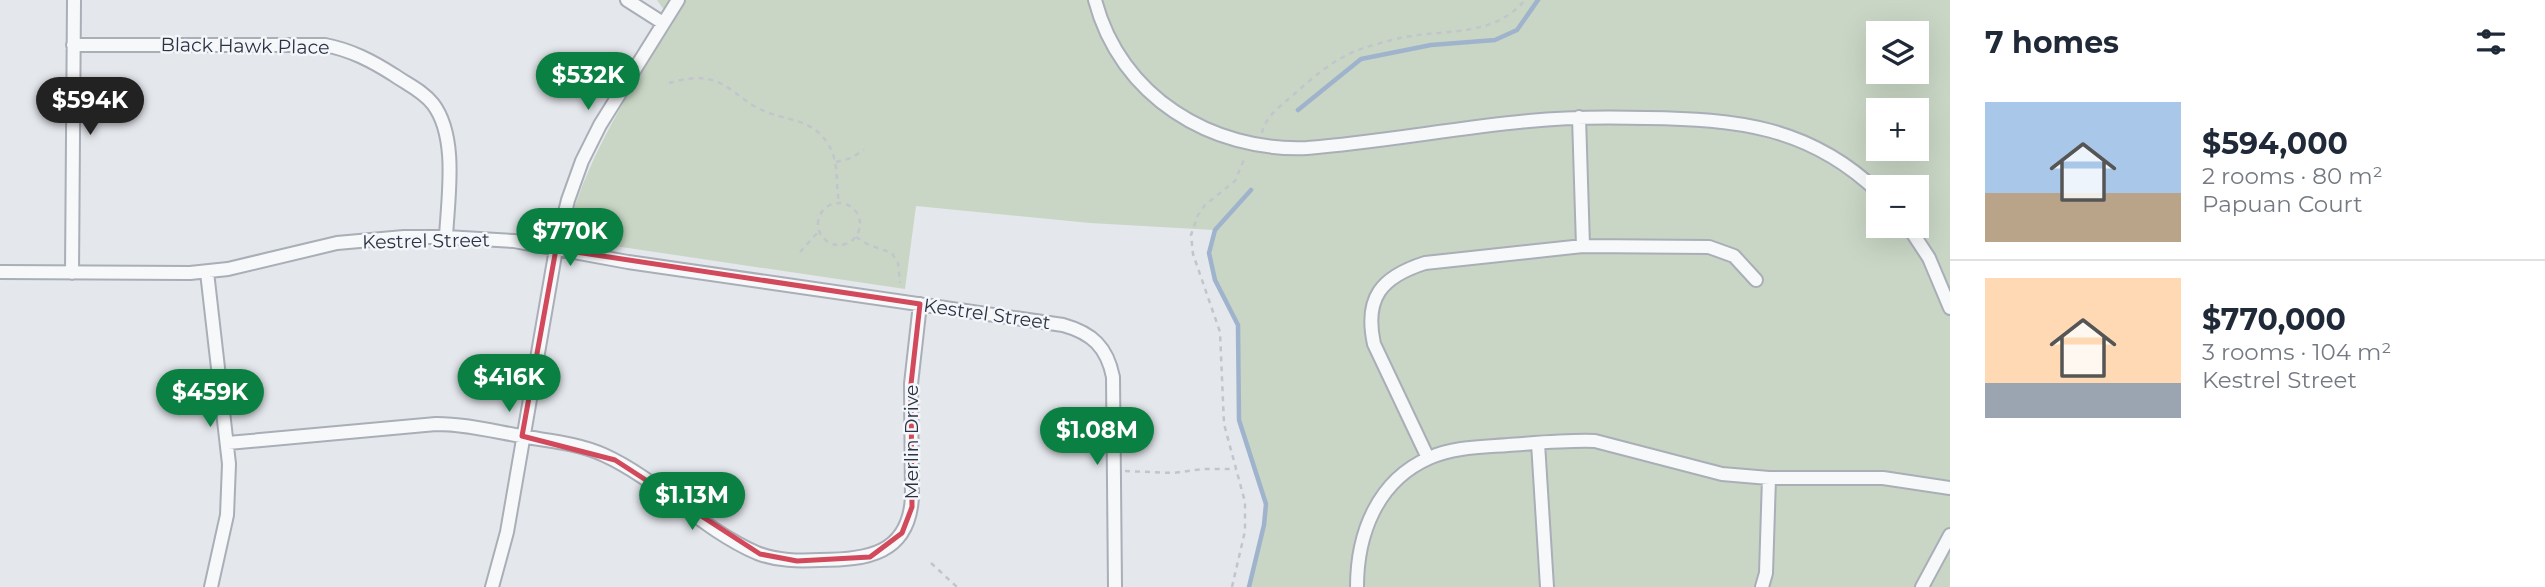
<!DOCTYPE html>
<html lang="en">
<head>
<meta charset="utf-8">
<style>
	:root { --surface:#fff; --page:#f6f6f7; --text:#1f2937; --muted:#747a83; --line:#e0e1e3; --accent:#0b8043 }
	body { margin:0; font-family:Montserrat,sans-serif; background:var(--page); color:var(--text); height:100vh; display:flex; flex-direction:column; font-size:26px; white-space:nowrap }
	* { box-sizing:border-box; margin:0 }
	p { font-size:23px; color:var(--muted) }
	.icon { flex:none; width:38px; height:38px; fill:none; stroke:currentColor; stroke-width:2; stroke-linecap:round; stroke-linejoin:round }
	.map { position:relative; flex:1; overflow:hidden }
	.drawer { display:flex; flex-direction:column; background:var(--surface); width:595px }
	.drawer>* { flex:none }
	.fabs { position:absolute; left:1866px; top:21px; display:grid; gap:14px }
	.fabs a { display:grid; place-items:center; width:63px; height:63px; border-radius:0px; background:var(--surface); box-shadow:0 7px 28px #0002; font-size:35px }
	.price { position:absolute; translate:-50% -60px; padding:0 16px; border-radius:24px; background:var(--accent); color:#fff; font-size:23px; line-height:46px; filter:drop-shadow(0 2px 4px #0008) }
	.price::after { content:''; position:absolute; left:50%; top:42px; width:21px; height:16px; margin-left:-10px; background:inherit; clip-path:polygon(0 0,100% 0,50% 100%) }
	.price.selected { background:#222; color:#fff }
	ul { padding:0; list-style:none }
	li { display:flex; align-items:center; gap:21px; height:175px; padding:0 35px }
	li+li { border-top:2px solid var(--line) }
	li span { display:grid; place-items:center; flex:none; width:196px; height:140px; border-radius:0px; color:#555 }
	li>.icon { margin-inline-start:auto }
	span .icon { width:84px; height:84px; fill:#fffc; stroke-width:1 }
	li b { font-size:30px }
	h2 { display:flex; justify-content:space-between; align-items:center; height:84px; padding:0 35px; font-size:30px }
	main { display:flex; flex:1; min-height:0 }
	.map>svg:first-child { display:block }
	.green { fill:#c9d6c5; fill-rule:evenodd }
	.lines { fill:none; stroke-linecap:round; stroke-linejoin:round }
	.stream { stroke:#9fb4cc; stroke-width:4.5 }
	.street-casing { stroke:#a9aeb7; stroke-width:16 }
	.path { stroke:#c2c5cb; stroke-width:2.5; stroke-dasharray:5 5; stroke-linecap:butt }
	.street { stroke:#f7f8fa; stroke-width:12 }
	.marked { fill:none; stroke:#d1495b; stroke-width:5; stroke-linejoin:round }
	.labels { text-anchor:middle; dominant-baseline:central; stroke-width:5; stroke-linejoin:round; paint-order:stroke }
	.street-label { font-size:19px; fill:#2b3445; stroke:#f4f6f9 }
</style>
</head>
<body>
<main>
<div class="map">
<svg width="1950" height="587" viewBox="0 0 1950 587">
	<rect width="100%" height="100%" fill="#e4e7ec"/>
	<path class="green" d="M 657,0 L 1950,0 L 1950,587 L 1249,587 L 1264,525 L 1266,504 L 1239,420 L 1238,325 L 1215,280 L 1209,253 L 1214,230 L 1090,223 L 916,206 L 905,289 L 574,240 L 568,227 C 592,148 629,92 673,23 ZM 1878,33 L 1916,33 L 1916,72 L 1878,72 ZM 1878,110 L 1916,110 L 1916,149 L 1878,149 ZM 1878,187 L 1916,187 L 1916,226 L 1878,226 Z"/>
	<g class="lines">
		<path class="stream" d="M 1298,110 L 1361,59 L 1431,45 L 1495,40 L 1517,30 L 1538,0
			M 1249,587 L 1264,525 L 1266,504 L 1239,420 L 1238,325 L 1215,280 L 1209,253 L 1215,230 L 1251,190"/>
		<g class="street-casing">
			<path id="street" d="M 627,0 L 663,23
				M 1095,0 C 1120,96 1211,152 1307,148 C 1381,142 1455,128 1529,121 C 1568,117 1607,117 1646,118 C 1736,119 1809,126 1878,192
				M 73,45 L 325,45 C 351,50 372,61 394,75 C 407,84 423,91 433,104 C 458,137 448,197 446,237
				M 1579,117 L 1583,246
				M 1908,226 L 1929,258 L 1950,308
				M 0,272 L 190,273 L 228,269 L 337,243 L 404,237 L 446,237 L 514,241 L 628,262 L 1063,325 C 1092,333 1107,347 1113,377 L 1115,587
				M 207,272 L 229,464 L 227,515 L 211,587
				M 72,273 L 74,0
				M 228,443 L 436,424 C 465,424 492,431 521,436 C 548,441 578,443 604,455 C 659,480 701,529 757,553 C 777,561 799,561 820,560 C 867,560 909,554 912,497 L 911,384 L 920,304
				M 1538,443 L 1547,587
				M 1428,458 L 1374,344 C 1364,298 1381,277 1425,263 L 1583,246 L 1709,247 L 1734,256 L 1756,280
				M 492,587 L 507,532 L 556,249 L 568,200 L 582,161 L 600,125 L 678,0
				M 1357,587 C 1357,534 1377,481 1429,458 C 1453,447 1482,447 1508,445 C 1537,443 1566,440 1595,441 L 1722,474 L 1769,478 L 1883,478 L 1950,488
				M 1762,587 L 1766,573 L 1769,478
				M 1922,587 L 1950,535"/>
		</g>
		<path class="path" d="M 669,83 C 683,79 697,76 712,80 C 730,85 741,100 758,108 C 783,122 811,116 828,144 C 840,163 835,182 839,202
			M 1262,133 C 1265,117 1280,106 1292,96 C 1311,79 1334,59 1358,50 C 1373,45 1390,40 1405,37 C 1448,29 1494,37 1525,0
			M 836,162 L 851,158 L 864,150
			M818 224a21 21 0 1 1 42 0a21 21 0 1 1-42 0Z
			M 856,237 L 867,244 L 892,253 L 898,263 L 900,283
			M 800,252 L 819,231
			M 1125,471 L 1173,473 L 1203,469 L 1236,469
			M 931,563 L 957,587
			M 1232,587 L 1245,531 L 1245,502 L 1224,424 L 1220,332 L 1193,254 L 1191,235 L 1198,215 L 1205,205 L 1235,181 L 1245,157"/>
		<use href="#street" class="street"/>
	</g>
	<path class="marked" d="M 556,249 L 920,304 L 911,384 L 912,507 L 902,533 L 870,557 L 797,561 L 760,554 L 615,460 L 522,436 Z"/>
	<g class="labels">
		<g class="street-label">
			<text transform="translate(245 46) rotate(1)">Black Hawk Place</text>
			<text transform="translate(426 241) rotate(-1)">Kestrel Street</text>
			<text transform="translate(987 314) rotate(8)">Kestrel Street</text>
			<text transform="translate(911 442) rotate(-90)">Merlin Drive</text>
		</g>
	</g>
</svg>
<div class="fabs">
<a><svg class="icon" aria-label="layers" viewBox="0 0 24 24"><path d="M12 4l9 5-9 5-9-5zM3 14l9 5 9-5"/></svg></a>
<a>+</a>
<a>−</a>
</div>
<b class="price" style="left:588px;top:112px">$532K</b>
<b class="price selected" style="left:90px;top:137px">$594K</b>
<b class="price" style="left:570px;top:268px">$770K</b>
<b class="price" style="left:509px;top:414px">$416K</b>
<b class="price" style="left:210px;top:429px">$459K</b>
<b class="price" style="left:1097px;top:467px">$1.08M</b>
<b class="price" style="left:692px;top:532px">$1.13M</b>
</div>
<section class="drawer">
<h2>7 homes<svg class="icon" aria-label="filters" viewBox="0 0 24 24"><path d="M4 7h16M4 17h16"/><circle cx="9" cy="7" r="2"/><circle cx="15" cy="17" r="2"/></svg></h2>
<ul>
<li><span style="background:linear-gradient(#a9c7e8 65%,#b9a48a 0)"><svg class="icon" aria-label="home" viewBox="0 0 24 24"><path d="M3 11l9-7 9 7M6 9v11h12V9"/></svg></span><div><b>$594,000</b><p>2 rooms · 80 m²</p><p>Papuan Court</p></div></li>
<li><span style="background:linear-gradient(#ffd9b3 75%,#9aa5b1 0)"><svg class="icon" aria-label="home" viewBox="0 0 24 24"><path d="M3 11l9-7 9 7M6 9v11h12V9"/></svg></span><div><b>$770,000</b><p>3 rooms · 104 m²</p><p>Kestrel Street</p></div></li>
</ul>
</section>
</main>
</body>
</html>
